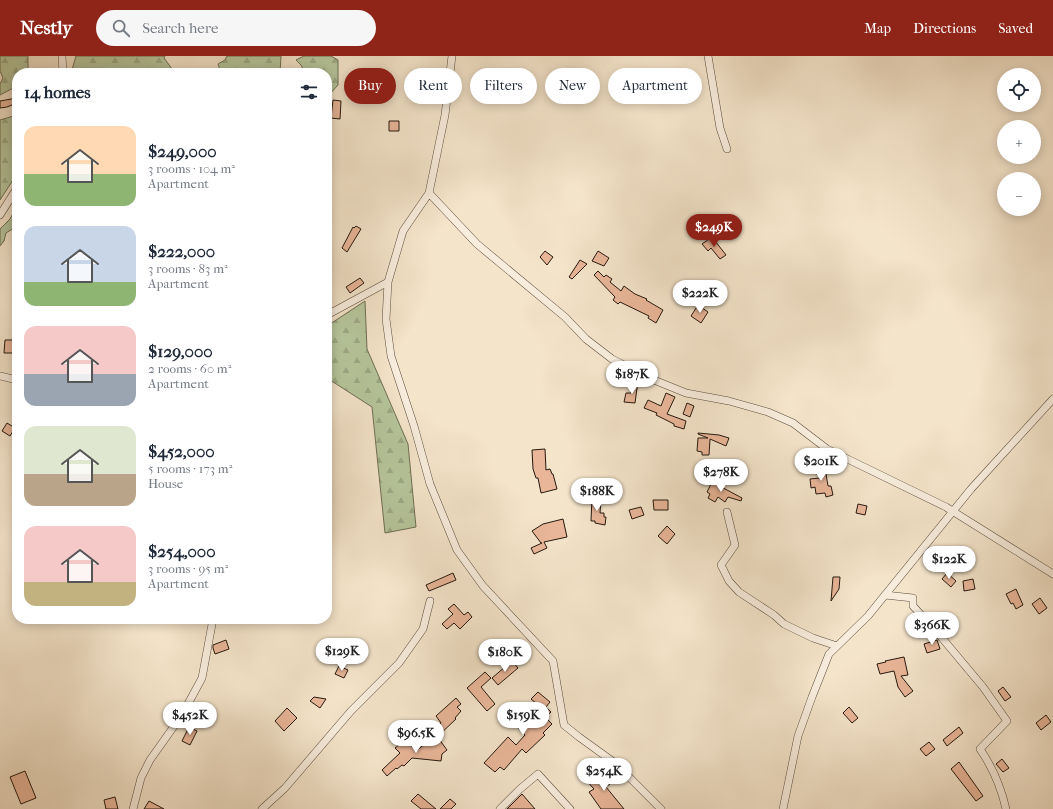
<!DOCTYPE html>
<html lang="en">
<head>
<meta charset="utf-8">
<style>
	:root { --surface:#fff; --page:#f6f6f7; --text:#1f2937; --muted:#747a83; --accent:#8f2418 }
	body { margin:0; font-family:"IM FELL French Canon",serif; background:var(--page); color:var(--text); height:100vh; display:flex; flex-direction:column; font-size:15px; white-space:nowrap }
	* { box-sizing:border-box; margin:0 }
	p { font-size:13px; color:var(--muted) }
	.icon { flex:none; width:22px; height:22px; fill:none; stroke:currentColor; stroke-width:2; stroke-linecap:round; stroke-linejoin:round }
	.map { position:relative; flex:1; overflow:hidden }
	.panel { position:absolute; left:12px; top:12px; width:320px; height:556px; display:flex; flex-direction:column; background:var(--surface); border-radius:16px; box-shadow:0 2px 10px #0003 }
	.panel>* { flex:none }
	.guide { position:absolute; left:344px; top:12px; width:380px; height:36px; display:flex; gap:8px }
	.buttons { position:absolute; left:997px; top:12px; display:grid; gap:8px }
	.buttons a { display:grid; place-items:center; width:44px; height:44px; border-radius:50%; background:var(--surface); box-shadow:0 2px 10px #0003; font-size:20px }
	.price { position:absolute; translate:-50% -34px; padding:0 9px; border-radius:14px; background:#fff; color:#222; font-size:13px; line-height:26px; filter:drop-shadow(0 1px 2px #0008) }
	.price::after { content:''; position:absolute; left:50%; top:24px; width:12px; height:9px; margin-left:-6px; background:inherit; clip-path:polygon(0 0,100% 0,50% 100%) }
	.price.active { background:var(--accent); color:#fff }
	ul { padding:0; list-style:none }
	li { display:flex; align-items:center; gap:12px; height:100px; padding:0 12px }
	li span { display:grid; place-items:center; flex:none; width:112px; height:80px; border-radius:12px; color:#555 }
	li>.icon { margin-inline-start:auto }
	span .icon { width:48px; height:48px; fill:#fffc; stroke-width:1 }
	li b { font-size:17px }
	h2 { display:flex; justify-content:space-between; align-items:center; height:48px; padding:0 12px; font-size:17px }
	.chip { padding:0 14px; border-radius:18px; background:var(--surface); box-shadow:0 2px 10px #0003; font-size:14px; line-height:36px }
	.chip.active { background:var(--accent); color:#fff }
	header { display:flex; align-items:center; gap:24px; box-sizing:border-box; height:56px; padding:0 20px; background:var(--accent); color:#fff }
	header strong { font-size:19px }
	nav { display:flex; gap:22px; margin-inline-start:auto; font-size:14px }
	.search { width:280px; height:36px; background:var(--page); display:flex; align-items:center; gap:10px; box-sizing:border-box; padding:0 14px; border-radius:22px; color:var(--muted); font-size:15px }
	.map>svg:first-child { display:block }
	.forest { fill:url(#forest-firs); stroke:#6e6e54 }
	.building { fill:#e9b699; stroke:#25180e }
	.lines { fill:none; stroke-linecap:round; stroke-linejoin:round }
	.minor-casing { stroke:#594b3d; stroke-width:8 }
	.minor { stroke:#f8eddd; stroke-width:7 }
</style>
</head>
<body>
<header>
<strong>Nestly</strong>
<div class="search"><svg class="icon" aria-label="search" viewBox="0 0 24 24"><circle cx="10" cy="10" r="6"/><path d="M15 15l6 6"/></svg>Search here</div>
<nav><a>Map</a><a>Directions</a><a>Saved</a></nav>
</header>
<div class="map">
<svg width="1053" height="753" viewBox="0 0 1053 753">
	<defs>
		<pattern id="forest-firs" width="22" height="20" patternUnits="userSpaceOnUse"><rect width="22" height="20" fill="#b6c59b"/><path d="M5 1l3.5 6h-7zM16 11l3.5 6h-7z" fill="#9ca884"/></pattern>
	</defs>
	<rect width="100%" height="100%" fill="#f4e4ca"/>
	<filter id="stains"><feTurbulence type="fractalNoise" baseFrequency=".005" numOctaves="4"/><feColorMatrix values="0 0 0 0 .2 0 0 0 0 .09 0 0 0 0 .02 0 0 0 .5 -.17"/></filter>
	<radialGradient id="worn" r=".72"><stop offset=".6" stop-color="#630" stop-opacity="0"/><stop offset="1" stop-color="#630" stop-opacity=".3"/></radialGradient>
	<path class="forest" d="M 0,0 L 28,0 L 28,17 L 17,17 L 17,30 L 0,39 L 0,28 L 3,22 L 0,15 Z
		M 76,0 L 165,0 L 164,2 L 175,17 L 71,17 Z
		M 227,0 L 281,0 L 280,17 L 221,17 L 218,8 L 225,4 Z
		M 304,0 L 331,0 L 338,4 L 338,29 L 327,41 L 327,17 L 305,17 L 301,9 L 296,4 Z
		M 17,59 L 17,118 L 0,144 L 0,64 Z
		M 17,153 L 17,170 L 6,177 L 4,185 L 0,190 L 0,173 L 10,163 L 15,154 Z
		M 365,245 L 367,293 L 408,388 L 416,471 L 385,477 L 372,351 L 330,324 L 327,334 L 327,270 Z"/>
	<path class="building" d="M 684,16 L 690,26 L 682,31 L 676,21 Z
		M 17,42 L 17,47 L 7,51 L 0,52 L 0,45 Z
		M 333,44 L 341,45 L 340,63 L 331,62 Z
		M 389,65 L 399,65 L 399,75 L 389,75 Z
		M 356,170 L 361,173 L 347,196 L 342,192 L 353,171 L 354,172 Z
		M 712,181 L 726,199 L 720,203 L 711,192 L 708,195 L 702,188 Z
		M 545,195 L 553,201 L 547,209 L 540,201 Z
		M 598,195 L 609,202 L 604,210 L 592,205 Z
		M 580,204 L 587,208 L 572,223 L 569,221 Z
		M 598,215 L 604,221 L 606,219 L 612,223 L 610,226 L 621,235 L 624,230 L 635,238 L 647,243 L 646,244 L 663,254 L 656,267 L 648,262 L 649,260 L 620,246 L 618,248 L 613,244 L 615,241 L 594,219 Z
		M 360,222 L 364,227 L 350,237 L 346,231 Z
		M 698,249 L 708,256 L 701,267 L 691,260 Z
		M 5,284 L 14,284 L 13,297 L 4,297 Z
		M 636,324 L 638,325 L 635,347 L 624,346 L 626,337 L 631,337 Z
		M 666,337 L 675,341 L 667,358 L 686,365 L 684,373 L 674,370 L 674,368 L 656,359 L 657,357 L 644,352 L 648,344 L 661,350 Z
		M 687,347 L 694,350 L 690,361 L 683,358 Z
		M 7,367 L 15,372 L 10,380 L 2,375 Z
		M 698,377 L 719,379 L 729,382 L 726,390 L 710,383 L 709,399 L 702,399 L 702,396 L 697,395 L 698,382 L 708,382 L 698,378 Z
		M 545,393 L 546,414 L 550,413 L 552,418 L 553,418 L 557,433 L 541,437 L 538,422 L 536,422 L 533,413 L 532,394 Z
		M 814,407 L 826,418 L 828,430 L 831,430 L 833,439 L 826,441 L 825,437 L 816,438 L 815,431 L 811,432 L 810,423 L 820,422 L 810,412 Z
		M 712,426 L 742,442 L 741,445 L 728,441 L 725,446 L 718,441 L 715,446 L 708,442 L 710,438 L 707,436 Z
		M 592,442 L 601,443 L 600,457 L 604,457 L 604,461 L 606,461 L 605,469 L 595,467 L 595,465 L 591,465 Z
		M 653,444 L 668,444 L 668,454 L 654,454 Z
		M 858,448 L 867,450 L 865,459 L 856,457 Z
		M 641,451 L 644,459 L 632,463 L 629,454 Z
		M 563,463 L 567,481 L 544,486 L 547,492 L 534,498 L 531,492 L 542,487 L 541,487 L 532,475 L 543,468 Z
		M 667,470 L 675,478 L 667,488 L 658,480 Z
		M 453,517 L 456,524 L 429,535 L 426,529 Z
		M 947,517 L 956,525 L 951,531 L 942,523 Z
		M 833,521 L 840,521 L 839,533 L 831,545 Z
		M 973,523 L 975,533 L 964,535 L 963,525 Z
		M 1016,533 L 1023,549 L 1016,553 L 1013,547 L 1011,548 L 1006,538 Z
		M 1040,542 L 1047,552 L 1039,558 L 1032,548 Z
		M 454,548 L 464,559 L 468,556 L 472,561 L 460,573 L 454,567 L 447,573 L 442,568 L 453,558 L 448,553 Z
		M 226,584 L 229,593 L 215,598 L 213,592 L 213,589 Z
		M 937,584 L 940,593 L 927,597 L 924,588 Z
		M 904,601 L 908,619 L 901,620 L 913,635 L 905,641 L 898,631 L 894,615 L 880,618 L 877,608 L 886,606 L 885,605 Z
		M 512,605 L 518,612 L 498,629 L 492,622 Z
		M 339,610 L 348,614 L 344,622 L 335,618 Z
		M 485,616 L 491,622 L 481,631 L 495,648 L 487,655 L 467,632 Z
		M 1003,631 L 1011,641 L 1005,645 L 998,635 Z
		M 538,636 L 550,646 L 546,651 L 551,656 L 545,661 L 552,668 L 543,677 L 545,679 L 526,697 L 522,693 L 504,714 L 500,711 L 495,716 L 484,707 L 508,681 L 516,689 L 525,679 L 518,672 L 537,654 L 534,652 L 537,648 L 531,643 Z
		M 314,641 L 326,643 L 320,652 L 310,645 Z
		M 456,642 L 461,648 L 457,651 L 461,655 L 455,662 L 456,663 L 438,680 L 433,674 L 441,667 L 436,660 Z
		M 849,651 L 858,662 L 852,667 L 843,657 Z
		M 287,652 L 297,662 L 284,675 L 275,665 Z
		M 1046,659 L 1051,666 L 1041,674 L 1036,667 Z
		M 189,671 L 197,675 L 190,689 L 182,685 Z
		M 959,671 L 963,677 L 947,690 L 943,684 Z
		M 436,679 L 447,694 L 442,698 L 441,705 L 412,702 L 404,710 L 402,709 L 397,713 L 396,712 L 387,720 L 382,714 L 400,697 L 395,692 L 405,684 L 416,695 Z
		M 929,686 L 935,693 L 926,700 L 920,693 Z
		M 1002,703 L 1009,712 L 1003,716 L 996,708 Z
		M 959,706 L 983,740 L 976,745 L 951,713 Z
		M 615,714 L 620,720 L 606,731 L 624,753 L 601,753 L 589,736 L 594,733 L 585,723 L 593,717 L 601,727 Z
		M 25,715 L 36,742 L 21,748 L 10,721 Z
		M 418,738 L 436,753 L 421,753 L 411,745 Z
		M 522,738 L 535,753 L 507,753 Z
		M 115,741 L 118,753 L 106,753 L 104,744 Z
		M 450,743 L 456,748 L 451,753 L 440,753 Z
		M 149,745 L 164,753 L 144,753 Z"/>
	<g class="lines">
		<g class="minor-casing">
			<path id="minor" d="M 62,0 L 63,17
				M 452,0 L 445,59 L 429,137 L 403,175 L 388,226 L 386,263 L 391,300 L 414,370 L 430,428 L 457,494 L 483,530 L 553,605 L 564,669 L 579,681 L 615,707 L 661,753
				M 708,0 L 720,72 L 727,93
				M 429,137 L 477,188 L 565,261 L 586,283 L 612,303 L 654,324 L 686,337 L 729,345 L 768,356 L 793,367 L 827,393 L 946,451 L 1053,518
				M 0,159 L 17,132
				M 327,259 L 388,226
				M 0,320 L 17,324
				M 727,456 L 735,489 L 721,509 L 729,525 L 739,536 L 774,559 L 784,568 L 813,582 L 837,590
				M 885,539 L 913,542 L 913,550 L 942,582 L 983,631 L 1007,665 L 980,693 C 993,712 1001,731 1006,753
				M 133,753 L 141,722 L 150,704 L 182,659 L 202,622 L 213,563
				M 262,753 L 285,732 L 351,655 L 399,607 L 423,573 L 430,545
				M 500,753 L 520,733 L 538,718 L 570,753
				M 783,753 L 798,680 L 812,641 L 829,598 L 868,560 L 971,433 L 1053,343"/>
		</g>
		<use href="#minor" class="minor"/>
	</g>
	<rect width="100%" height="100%" filter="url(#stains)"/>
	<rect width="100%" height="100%" fill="url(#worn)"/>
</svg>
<div class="buttons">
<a><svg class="icon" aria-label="locate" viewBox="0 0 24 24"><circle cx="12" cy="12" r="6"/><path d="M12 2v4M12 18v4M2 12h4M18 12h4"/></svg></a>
<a>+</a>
<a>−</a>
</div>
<b class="price active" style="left:714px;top:192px">$249K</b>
<b class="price" style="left:700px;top:258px">$222K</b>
<b class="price" style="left:632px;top:339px">$187K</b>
<b class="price" style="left:821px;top:426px">$201K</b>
<b class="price" style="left:721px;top:437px">$278K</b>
<b class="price" style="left:597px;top:456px">$188K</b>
<b class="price" style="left:949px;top:524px">$122K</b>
<b class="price" style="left:932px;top:590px">$366K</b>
<b class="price" style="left:342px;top:616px">$129K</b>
<b class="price" style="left:505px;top:617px">$180K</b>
<b class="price" style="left:190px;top:680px">$452K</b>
<b class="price" style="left:523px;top:680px">$159K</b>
<b class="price" style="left:416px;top:698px">$96.5K</b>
<b class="price" style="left:604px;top:736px">$254K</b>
<div class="guide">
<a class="chip active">Buy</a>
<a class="chip">Rent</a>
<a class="chip">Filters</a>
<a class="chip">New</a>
<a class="chip">Apartment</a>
</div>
<section class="panel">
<h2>14 homes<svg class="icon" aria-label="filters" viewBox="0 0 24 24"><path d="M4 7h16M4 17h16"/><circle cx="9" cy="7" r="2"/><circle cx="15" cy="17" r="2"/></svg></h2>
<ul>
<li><span style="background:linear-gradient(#ffd9b3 60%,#8fb573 0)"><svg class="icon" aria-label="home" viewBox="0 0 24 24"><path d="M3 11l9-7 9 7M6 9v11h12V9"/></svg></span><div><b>$249,000</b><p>3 rooms · 104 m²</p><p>Apartment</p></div></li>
<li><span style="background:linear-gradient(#c9d6e8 70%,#8fb573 0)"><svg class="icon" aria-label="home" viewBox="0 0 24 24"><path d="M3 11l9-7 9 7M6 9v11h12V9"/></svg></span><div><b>$222,000</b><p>3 rooms · 83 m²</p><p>Apartment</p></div></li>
<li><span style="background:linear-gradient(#f6c9c9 60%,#9aa5b1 0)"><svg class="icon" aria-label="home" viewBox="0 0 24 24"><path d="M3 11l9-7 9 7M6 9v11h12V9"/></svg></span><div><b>$129,000</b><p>2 rooms · 60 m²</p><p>Apartment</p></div></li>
<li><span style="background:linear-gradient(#dfe7d0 60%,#b9a48a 0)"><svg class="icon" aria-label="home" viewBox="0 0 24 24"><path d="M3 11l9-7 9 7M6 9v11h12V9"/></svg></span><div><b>$452,000</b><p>5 rooms · 173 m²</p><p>House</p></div></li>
<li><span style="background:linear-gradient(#f6c9c9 70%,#c2b280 0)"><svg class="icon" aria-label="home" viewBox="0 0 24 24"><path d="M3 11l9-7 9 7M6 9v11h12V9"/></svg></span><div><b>$254,000</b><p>3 rooms · 95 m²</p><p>Apartment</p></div></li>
</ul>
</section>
</div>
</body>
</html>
